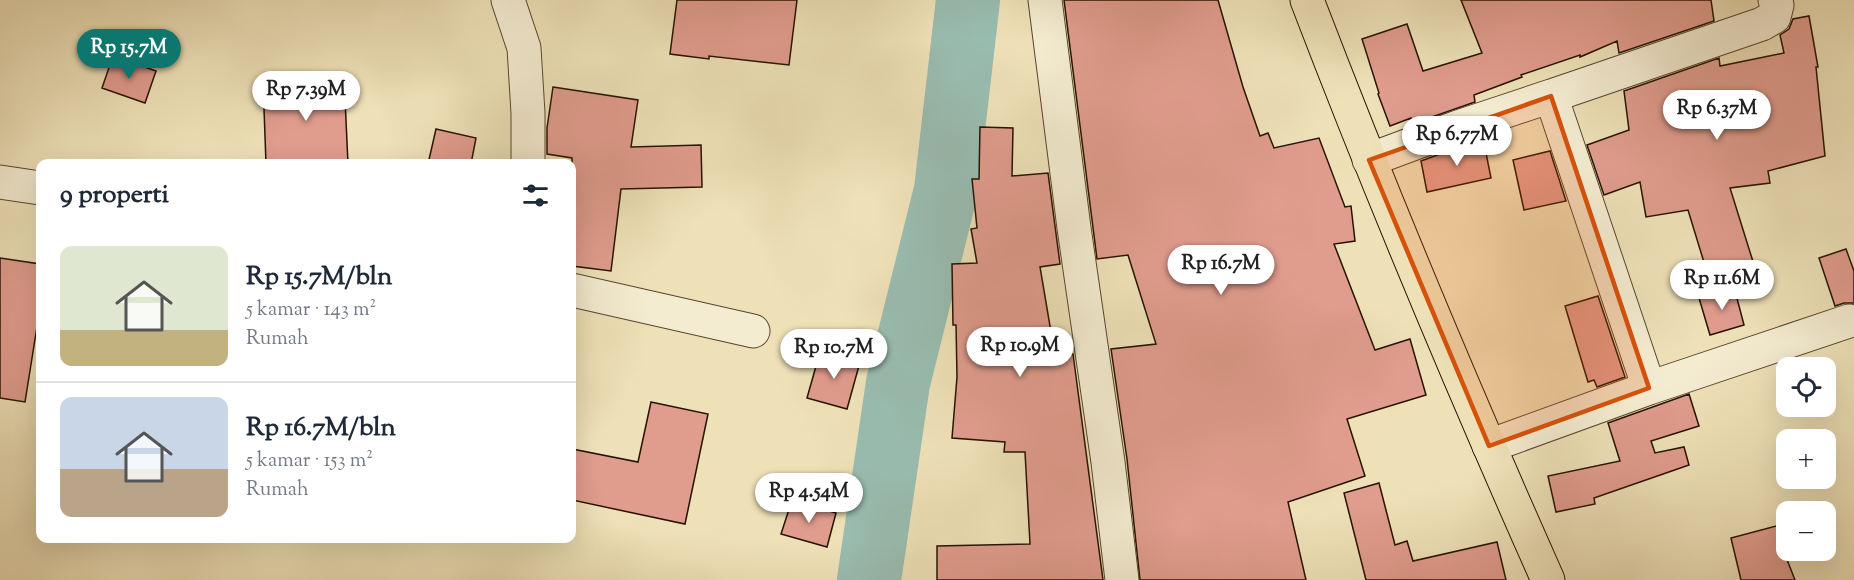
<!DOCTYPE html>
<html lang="id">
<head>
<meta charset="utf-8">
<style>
	:root { --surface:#fff; --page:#f6f6f7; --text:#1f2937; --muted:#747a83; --line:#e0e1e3; --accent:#0f766e }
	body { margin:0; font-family:"Sorts Mill Goudy",serif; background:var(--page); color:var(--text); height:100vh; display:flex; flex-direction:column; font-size:22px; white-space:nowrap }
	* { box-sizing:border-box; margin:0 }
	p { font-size:20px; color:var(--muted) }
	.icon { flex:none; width:33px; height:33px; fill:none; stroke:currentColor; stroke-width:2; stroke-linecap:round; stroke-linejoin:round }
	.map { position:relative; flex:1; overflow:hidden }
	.panel { position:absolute; left:36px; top:159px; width:540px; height:384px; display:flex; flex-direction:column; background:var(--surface); border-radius:12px; box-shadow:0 6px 24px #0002 }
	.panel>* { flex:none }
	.tools { position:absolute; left:1776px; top:357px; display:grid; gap:12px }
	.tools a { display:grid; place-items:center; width:60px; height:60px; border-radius:12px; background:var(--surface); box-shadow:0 6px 24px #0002; font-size:30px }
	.price { position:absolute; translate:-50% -51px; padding:0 14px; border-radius:21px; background:#fff; color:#222; font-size:20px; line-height:39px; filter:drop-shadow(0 2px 3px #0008) }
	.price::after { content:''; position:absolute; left:50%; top:36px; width:18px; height:14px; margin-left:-9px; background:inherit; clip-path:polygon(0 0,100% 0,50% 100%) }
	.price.on { background:var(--accent); color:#fff }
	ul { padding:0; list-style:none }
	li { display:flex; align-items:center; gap:18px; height:150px; padding:0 24px }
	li+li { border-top:2px solid var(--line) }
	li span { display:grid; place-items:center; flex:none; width:168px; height:120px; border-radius:12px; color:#555 }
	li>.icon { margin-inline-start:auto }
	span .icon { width:72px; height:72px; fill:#fffc; stroke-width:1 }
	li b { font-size:26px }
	h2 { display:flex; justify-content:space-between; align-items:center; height:72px; padding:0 24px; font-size:26px }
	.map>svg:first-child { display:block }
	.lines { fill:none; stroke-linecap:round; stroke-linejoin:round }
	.river { stroke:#99bdb1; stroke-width:64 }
	.building { fill:#e09c8d; stroke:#261200; stroke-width:1.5 }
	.minor-casing { stroke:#58462e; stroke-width:35 }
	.trunk-casing { stroke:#261200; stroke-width:35 }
	.minor { stroke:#f4ecd1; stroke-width:33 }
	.trunk { stroke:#eee1b8; stroke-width:33 }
	.marked { fill:#d5520b; fill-opacity:0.2; stroke:#d5520b; stroke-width:4.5; stroke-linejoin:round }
</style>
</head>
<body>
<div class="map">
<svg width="1854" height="580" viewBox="0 0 1854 580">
	<rect width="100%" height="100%" fill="#eee1b8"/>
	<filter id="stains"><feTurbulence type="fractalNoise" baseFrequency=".00333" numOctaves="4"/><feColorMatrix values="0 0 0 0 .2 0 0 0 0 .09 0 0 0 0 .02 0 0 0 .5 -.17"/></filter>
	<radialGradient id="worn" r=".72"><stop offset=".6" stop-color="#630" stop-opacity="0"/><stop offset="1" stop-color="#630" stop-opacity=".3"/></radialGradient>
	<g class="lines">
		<path class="river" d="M 869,580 L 898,383 L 946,190 L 968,0"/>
	</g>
	<path class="building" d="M 677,0 L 797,0 L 789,65 L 709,56 L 709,59 L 670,54 Z
		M 1064,0 L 1218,0 L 1243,87 L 1260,136 L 1268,133 L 1274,148 L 1319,138 L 1345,207 L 1351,206 L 1355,241 L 1334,244 L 1375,350 L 1410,339 L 1426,395 L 1347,419 L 1365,476 L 1288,502 L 1306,580 L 1140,580 L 1127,459 L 1111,349 L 1156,344 L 1128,255 L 1097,259 Z
		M 1461,0 L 1711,0 L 1714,21 L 1619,53 L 1617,41 L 1580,57 L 1580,55 L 1521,75 L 1522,77 L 1474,95 L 1475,102 L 1412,124 L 1411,118 L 1390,126 L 1378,94 L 1379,93 L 1362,39 L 1407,24 L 1423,71 L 1482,53 Z
		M 1809,16 L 1818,67 L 1816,67 L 1825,156 L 1768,171 L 1770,183 L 1730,188 L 1755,268 L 1710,282 L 1688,210 L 1646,217 L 1640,182 L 1604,195 L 1587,145 L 1629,130 L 1624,91 L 1719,58 L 1720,66 L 1784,53 L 1780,35 L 1789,29 L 1793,19 Z
		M 113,56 L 156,71 L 145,103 L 102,88 Z
		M 344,77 L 348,164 L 266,164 L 263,81 Z
		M 553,87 L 638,100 L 631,147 L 701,145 L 702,187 L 621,189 L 611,271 L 572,266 L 572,158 L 547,154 L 547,128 Z
		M 980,127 L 1013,128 L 1012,176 L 1048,173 L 1060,264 L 1040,267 L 1051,332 L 1055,331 L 1060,356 L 1073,354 L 1103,580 L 937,580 L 937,546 L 1030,544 L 1025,452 L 1004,452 L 1005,442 L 952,438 L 957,377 L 956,325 L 953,325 L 952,264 L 977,263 L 971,229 L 977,228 L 972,179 L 979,179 Z
		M 436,129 L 476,138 L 471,164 L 428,164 Z
		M 1483,138 L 1491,178 L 1427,192 L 1421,161 Z
		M 1550,151 L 1566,201 L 1524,210 L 1513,160 Z
		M 1846,249 L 1854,271 L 1854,303 L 1844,303 L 1835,306 L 1819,258 Z
		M 0,258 L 40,264 L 40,308 L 25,402 L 0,398 Z
		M 1734,287 L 1744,325 L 1710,335 L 1699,298 Z
		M 1598,296 L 1625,377 L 1597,387 L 1594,380 L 1588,382 L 1565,306 Z
		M 820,352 L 860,362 L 847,409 L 807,398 Z
		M 1689,394 L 1699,426 L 1651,441 L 1655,453 L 1684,447 L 1689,465 L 1594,498 L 1595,504 L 1556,512 L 1548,476 L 1620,461 L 1608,423 Z
		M 651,402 L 708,414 L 685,524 L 572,500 L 572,449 L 638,462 Z
		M 1379,483 L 1395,545 L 1407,541 L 1413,561 L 1497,542 L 1506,580 L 1366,580 L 1344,493 Z
		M 792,500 L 836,513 L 827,547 L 781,534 Z
		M 1784,524 L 1786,536 L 1786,550 L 1790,550 L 1792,555 L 1786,557 L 1795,580 L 1741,580 L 1731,538 Z"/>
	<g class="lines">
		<g class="minor-casing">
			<path id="minor" d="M 508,0 L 524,48 L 528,113 L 528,164
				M 1045,0 L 1074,228 L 1108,462 L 1122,580
				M 1369,160 L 1458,127 L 1551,96
				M 0,182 L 40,188
				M 572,290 L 753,331
				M 1649,388 L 1551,96 L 1762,24 L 1774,17 L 1777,5 L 1775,0
				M 1489,446 L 1649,388 L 1849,321"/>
		</g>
		<g class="trunk-casing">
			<path id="trunk" d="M 1307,0 C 1382,196 1463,389 1548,580"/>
		</g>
		<use href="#minor" class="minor"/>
		<use href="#trunk" class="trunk"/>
	</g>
	<path class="marked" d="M 1551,96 L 1649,388 L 1489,446 L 1369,160 Z"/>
	<rect width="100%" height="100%" filter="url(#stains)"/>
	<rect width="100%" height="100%" fill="url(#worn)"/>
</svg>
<div class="tools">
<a><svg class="icon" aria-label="locate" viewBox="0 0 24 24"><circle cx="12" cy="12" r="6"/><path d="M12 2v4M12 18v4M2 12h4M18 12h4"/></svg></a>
<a>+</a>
<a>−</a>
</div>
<b class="price on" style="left:129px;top:80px">Rp 15.7M</b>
<b class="price" style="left:306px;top:122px">Rp 7.39M</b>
<b class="price" style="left:1717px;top:141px">Rp 6.37M</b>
<b class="price" style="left:1457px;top:167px">Rp 6.77M</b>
<b class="price" style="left:1221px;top:296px">Rp 16.7M</b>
<b class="price" style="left:1722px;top:311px">Rp 11.6M</b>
<b class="price" style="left:1020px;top:378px">Rp 10.9M</b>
<b class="price" style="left:834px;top:380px">Rp 10.7M</b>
<b class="price" style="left:809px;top:524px">Rp 4.54M</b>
<section class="panel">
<h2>9 properti<svg class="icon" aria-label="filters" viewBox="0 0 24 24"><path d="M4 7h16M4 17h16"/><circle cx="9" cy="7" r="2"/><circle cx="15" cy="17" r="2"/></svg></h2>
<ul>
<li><span style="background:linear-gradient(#dfe7d0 70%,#c2b280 0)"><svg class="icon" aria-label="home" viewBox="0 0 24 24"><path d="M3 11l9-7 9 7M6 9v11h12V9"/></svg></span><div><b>Rp 15.7M/bln</b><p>5 kamar · 143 m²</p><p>Rumah</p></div></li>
<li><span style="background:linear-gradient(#c9d6e8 60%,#b9a48a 0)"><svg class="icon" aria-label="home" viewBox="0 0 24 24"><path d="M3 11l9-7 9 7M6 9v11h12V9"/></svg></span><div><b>Rp 16.7M/bln</b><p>5 kamar · 153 m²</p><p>Rumah</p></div></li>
</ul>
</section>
</div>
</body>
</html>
